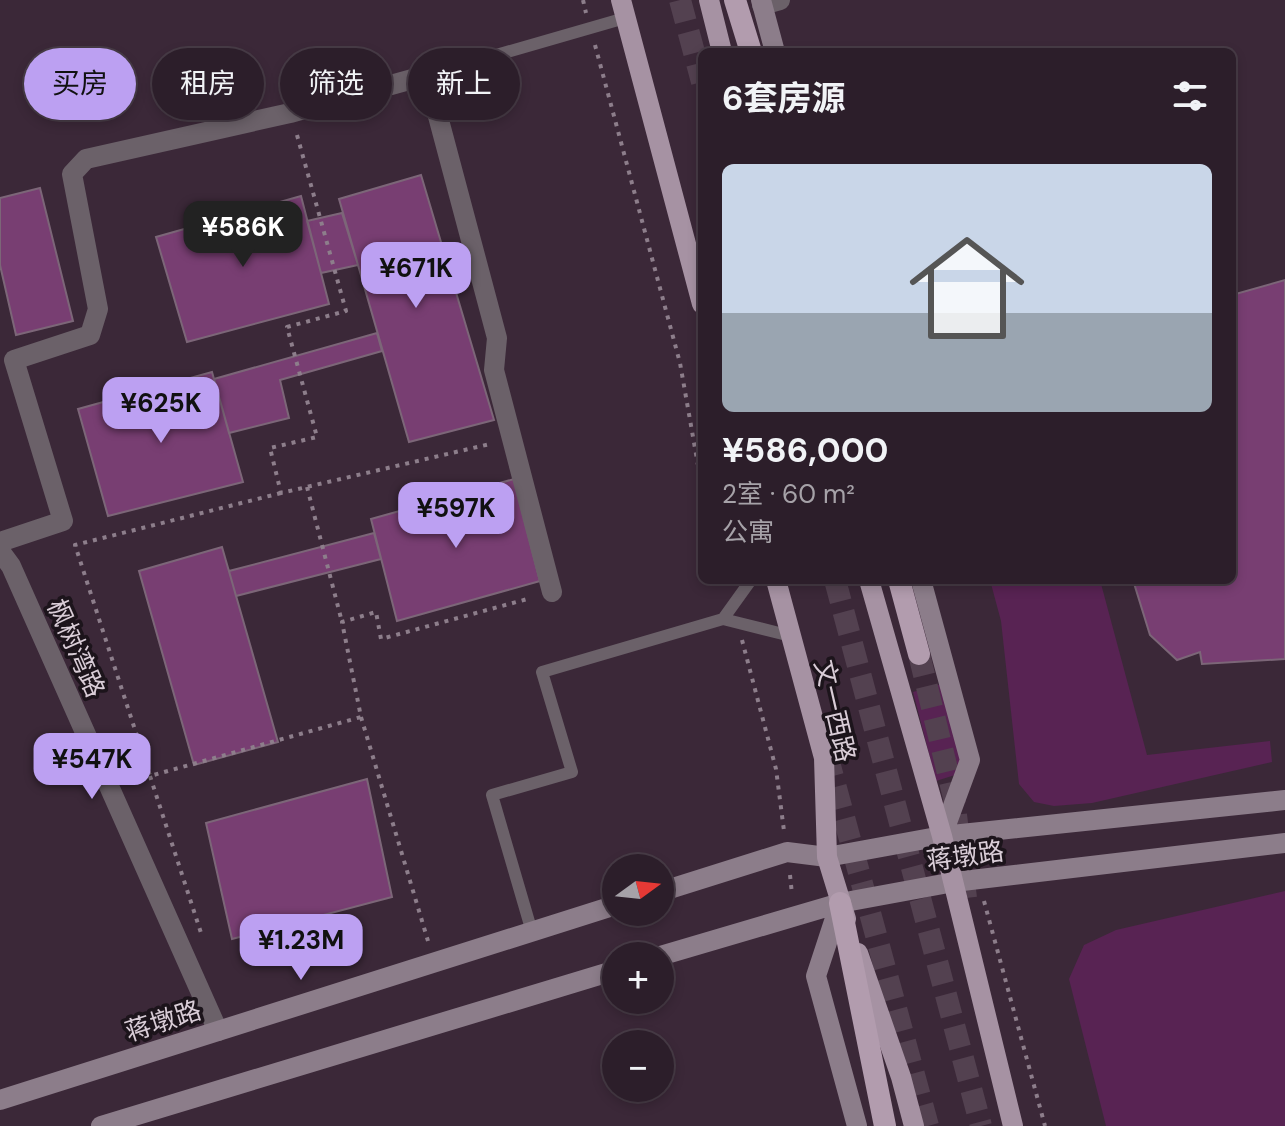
<!DOCTYPE html>
<html lang="zh">
<head>
<meta charset="utf-8">
<style>
	:root { --surface:#2c1e2a; --page:#382b36; --text:#f1f3f6; --muted:#a6a2a8; --line:#483c47; --accent:#bca0f2 }
	body { margin:0; font-family:"DM Sans","Noto Sans SC",sans-serif; background:var(--page); color:var(--text); height:100vh; display:flex; flex-direction:column; font-size:30px; white-space:nowrap }
	* { box-sizing:border-box; margin:0 }
	p { font-size:26px; color:var(--muted) }
	.icon { flex:none; width:44px; height:44px; fill:none; stroke:currentColor; stroke-width:2; stroke-linecap:round; stroke-linejoin:round }
	.map { position:relative; flex:1; overflow:hidden }
	.details { position:absolute; left:698px; top:48px; width:538px; height:536px; display:flex; flex-direction:column; background:var(--surface); border-radius:12px; box-shadow:0 4px 12px #0003,0 0 0 2px var(--line) }
	.details>* { flex:none }
	.banner { position:absolute; left:24px; top:48px; width:554px; height:72px; display:flex; gap:16px }
	.needle { width:52px; rotate:75deg }
	.tools { position:absolute; left:602px; top:854px; display:grid; gap:16px }
	.tools a { display:grid; place-items:center; width:72px; height:72px; border-radius:50%; background:var(--surface); box-shadow:0 4px 12px #0003,0 0 0 2px var(--line); font-size:40px }
	.price { position:absolute; translate:-50% -68px; padding:0 18px; border-radius:16px; background:var(--accent); color:#111; font-size:26px; line-height:52px; filter:drop-shadow(0 2px 4px #0008) }
	.price::after { content:''; position:absolute; left:50%; top:48px; width:24px; height:18px; margin-left:-12px; background:inherit; clip-path:polygon(0 0,100% 0,50% 100%) }
	.price.current { background:#222; color:#fff }
	ul { padding:0; list-style:none }
	li { display:grid; align-content:center; gap:16px; height:424px; padding:0 24px }
	li span { display:grid; place-items:center; height:248px; border-radius:12px; color:#555 }
	li>.icon { margin-inline-start:auto }
	span .icon { width:144px; height:144px; fill:#fffc; stroke-width:1 }
	li b { font-size:34px }
	h2 { display:flex; justify-content:space-between; align-items:center; height:96px; padding:0 24px; font-size:34px }
	.chip { padding:0 28px; border-radius:36px; background:var(--surface); box-shadow:0 4px 12px #0003,0 0 0 2px var(--line); font-size:28px; line-height:72px }
	.chip.current { background:var(--accent); color:#111 }
	.map>svg:first-child { display:block }
	.green { fill:#582353 }
	.building { fill:#783e72; stroke:#7c6678; stroke-width:2 }
	.lines { fill:none; stroke-linecap:round; stroke-linejoin:round }
	.trunk-tunnel { stroke:#534150; stroke-width:22; stroke-dasharray:22 11; stroke-linecap:butt }
	.path { stroke:#8d7e8b; stroke-width:4; stroke-dasharray:4 6; stroke-linecap:butt }
	.service { stroke:#6b6169; stroke-width:12 }
	.minor { stroke:#6b6169; stroke-width:20 }
	.tertiary { stroke:#6b6169; stroke-width:20 }
	.secondary { stroke:#8c7d8a; stroke-width:20 }
	.primary { stroke:#a692a3; stroke-width:20 }
	.trunk { stroke:#b29cae; stroke-width:22 }
	.labels { text-anchor:middle; dominant-baseline:central; stroke-width:7; stroke-linejoin:round; paint-order:stroke }
	.street-label { font-size:26px; fill:#d9cdd7; stroke:#1c141b }
</style>
</head>
<body>
<div class="map">
<svg width="1285" height="1126" viewBox="0 0 1285 1126">
	<rect width="100%" height="100%" fill="#3b2838"/>
	<path class="green" d="M 990,580 L 1100,580 L 1147,755 L 1270,741 L 1272,762 L 1092,803 L 1054,806 L 1034,802 L 1019,784 L 1001,621 Z
		M 952,681 L 974,769 L 936,781 L 913,692 Z
		M 1285,891 L 1285,1126 L 1106,1126 L 1069,979 L 1084,945 L 1116,930 Z"/>
	<path class="building" d="M 421,175 L 494,420 L 409,442 L 339,199 Z
		M 40,188 L 73,321 L 16,335 L 0,265 L 0,198 Z
		M 301,196 L 329,304 L 187,342 L 156,237 Z
		M 342,213 L 358,265 L 321,273 L 307,221 Z
		M 1285,280 L 1285,659 L 1202,664 L 1200,652 L 1177,660 L 1150,635 L 1133,580 L 1232,580 L 1232,295 Z
		M 377,333 L 382,351 L 280,380 L 289,418 L 229,433 L 214,379 Z
		M 212,372 L 243,482 L 108,516 L 78,409 Z
		M 514,479 L 540,581 L 397,621 L 371,519 Z
		M 374,533 L 381,559 L 236,596 L 229,571 Z
		M 222,547 L 278,742 L 194,765 L 139,571 Z
		M 367,779 L 392,897 L 232,939 L 206,823 Z"/>
	<g class="lines">
		<path class="trunk-tunnel" d="M 680,0 L 702,82
			M 835,580 L 981,1126
			M 919,654 L 954,798 L 966,898
			M 827,755 L 928,1126"/>
		<path class="path" d="M 583,0 L 586,13
			M 595,45 L 680,363 L 702,488
			M 297,135 L 346,311 L 287,327 L 317,437 L 270,448 L 281,493 L 490,444
			M 307,487 L 342,622
			M 281,493 L 75,545 L 150,776 L 361,717 L 342,622 L 376,612 L 381,639 L 531,598
			M 742,640 L 776,769 L 784,831
			M 361,717 L 428,941
			M 124,763 L 144,755
			M 150,776 L 201,933
			M 790,875 L 792,894
			M 984,901 L 1045,1126"/>
		<path class="service" d="M 427,75 L 625,18
			M 723,619 L 751,580
			M 532,932 L 492,795 L 572,772 L 542,672 L 723,619 L 791,636"/>
		<path class="minor" d="M 0,542 L 63,521 L 14,360 L 90,335 L 98,309 L 72,174 L 86,159 L 290,113 L 427,75 L 497,338 L 494,370 L 552,592
			M 0,551 L 11,566 L 218,1031"/>
		<path class="tertiary" d="M 762,5 L 780,0"/>
		<path class="secondary" d="M 761,0 L 775,52
			M 921,580 L 970,760 L 942,836
			M 660,892 L 787,852 L 827,857 L 942,836 L 1285,800
			M 840,903 L 816,976 L 857,1126
			M 660,956 L 840,903 L 954,882 L 1285,843
			M 0,1100 L 616,905
			M 101,1126 L 616,970"/>
		<path class="primary" d="M 621,0 L 702,304
			M 709,0 L 722,52
			M 776,580 L 824,758 L 827,857 L 846,919
			M 869,580 L 942,836 L 1013,1126
			M 858,953 L 901,1077 L 914,1126"/>
		<path class="trunk" d="M 735,0 L 751,52
			M 899,580 L 919,654
			M 840,903 L 885,1126"/>
	</g>
	<g class="labels">
		<g class="street-label">
			<text transform="translate(76 648) rotate(66)">枫树湾路</text>
			<text transform="translate(835 711) rotate(77)">文一西路</text>
			<text transform="translate(965 856) rotate(-8)">蒋墩路</text>
			<text transform="translate(163 1021) rotate(-18)">蒋墩路</text>
		</g>
	</g>
</svg>
<div class="tools">
<a><svg class="needle" viewBox="-14 -14 28 28"><path d="M0-13l5 13h-10z" fill="#e53935"/><path d="M0 13l5-13h-10z" fill="#a6a2a8"/></svg></a>
<a>+</a>
<a>−</a>
</div>
<b class="price current" style="left:243px;top:269px">¥586K</b>
<b class="price" style="left:416px;top:310px">¥671K</b>
<b class="price" style="left:161px;top:445px">¥625K</b>
<b class="price" style="left:456px;top:550px">¥597K</b>
<b class="price" style="left:92px;top:801px">¥547K</b>
<b class="price" style="left:301px;top:982px">¥1.23M</b>
<div class="banner">
<a class="chip current">买房</a>
<a class="chip">租房</a>
<a class="chip">筛选</a>
<a class="chip">新上</a>
</div>
<section class="details">
<h2>6套房源<svg class="icon" aria-label="filters" viewBox="0 0 24 24"><path d="M4 7h16M4 17h16"/><circle cx="9" cy="7" r="2"/><circle cx="15" cy="17" r="2"/></svg></h2>
<ul>
<li><span style="background:linear-gradient(#c9d6e8 60%,#9aa5b1 0)"><svg class="icon" aria-label="home" viewBox="0 0 24 24"><path d="M3 11l9-7 9 7M6 9v11h12V9"/></svg></span><div><b>¥586,000</b><p>2室 · 60 m²</p><p>公寓</p></div></li>
</ul>
</section>
</div>
</body>
</html>
